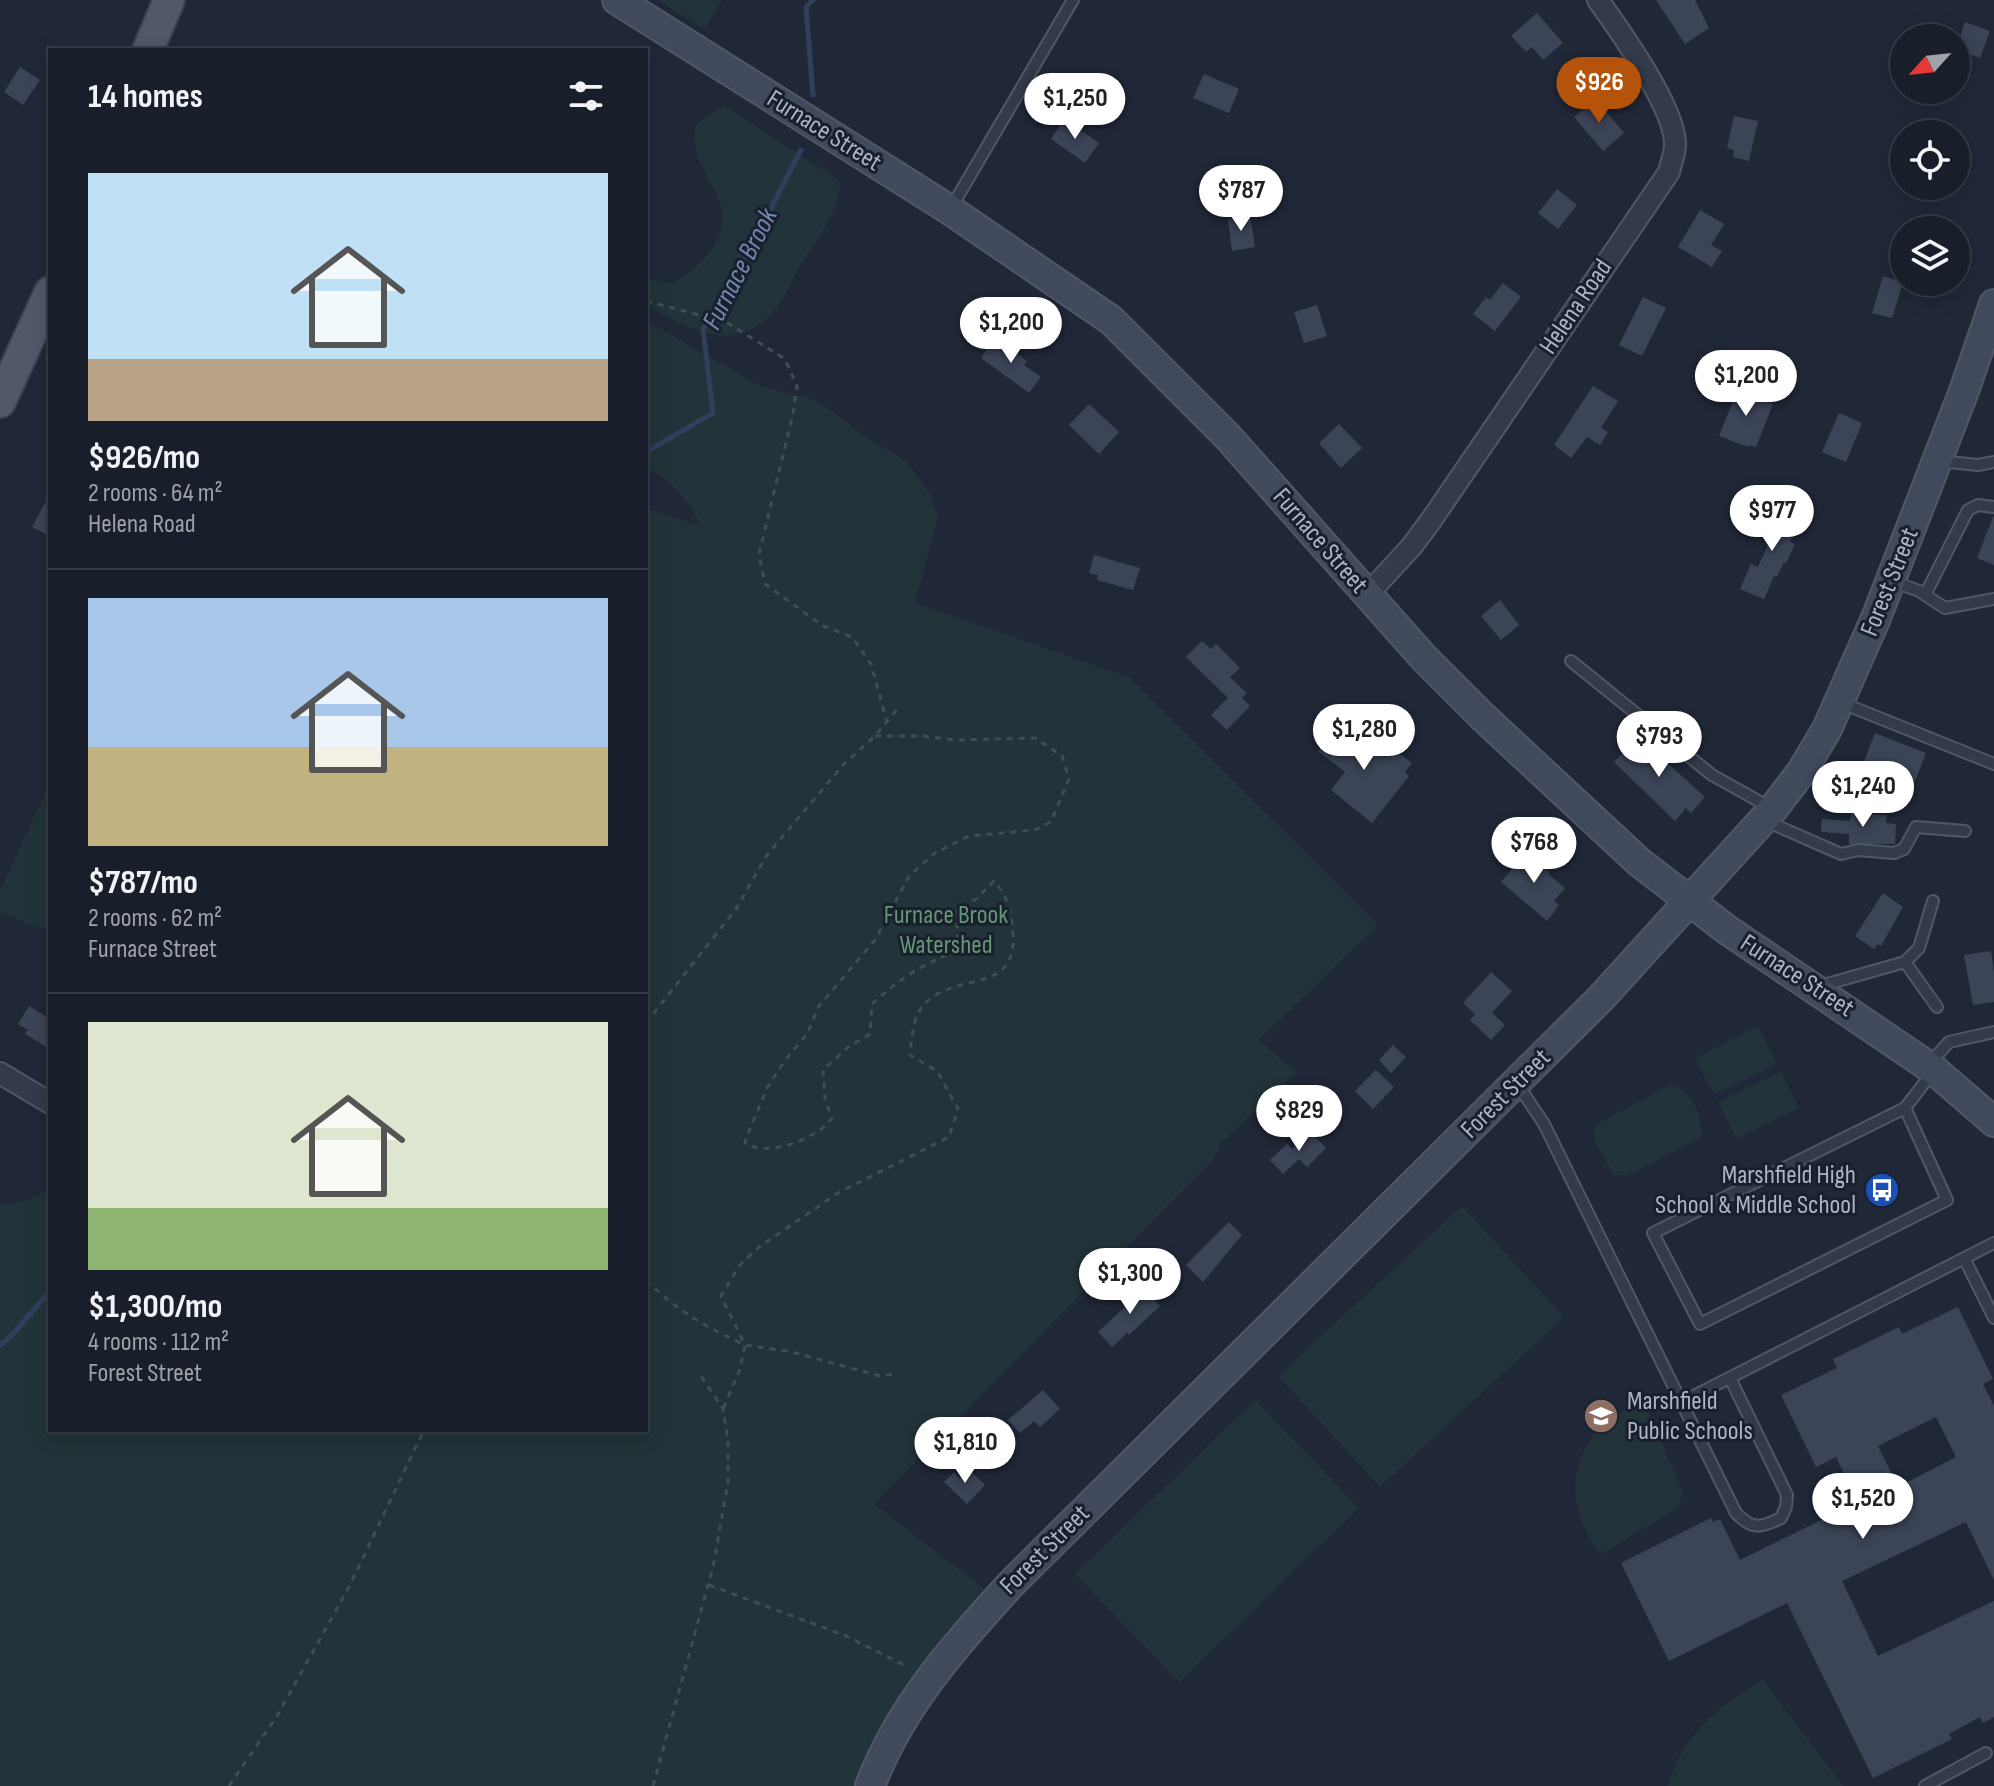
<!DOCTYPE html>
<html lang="en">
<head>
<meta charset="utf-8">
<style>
	:root { --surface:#181e2a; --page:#212732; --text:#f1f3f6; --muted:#9fa2a8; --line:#363c47; --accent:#b45309 }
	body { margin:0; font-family:"Sofia Sans Condensed",sans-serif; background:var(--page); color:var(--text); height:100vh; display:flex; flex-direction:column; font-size:30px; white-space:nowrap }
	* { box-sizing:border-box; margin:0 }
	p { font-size:26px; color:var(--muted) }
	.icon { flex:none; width:44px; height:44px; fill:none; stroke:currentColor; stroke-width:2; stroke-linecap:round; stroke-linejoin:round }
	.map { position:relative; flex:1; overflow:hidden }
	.sheet { position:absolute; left:48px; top:48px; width:600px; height:1384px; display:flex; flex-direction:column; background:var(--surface); border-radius:0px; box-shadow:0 4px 20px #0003,0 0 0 2px var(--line) }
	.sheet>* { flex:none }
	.needle { width:52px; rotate:243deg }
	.tools { position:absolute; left:1890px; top:24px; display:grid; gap:16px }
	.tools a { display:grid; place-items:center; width:80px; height:80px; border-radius:50%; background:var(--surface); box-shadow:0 4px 20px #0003,0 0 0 2px var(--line); font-size:40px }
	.price { position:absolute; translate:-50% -68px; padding:0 18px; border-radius:28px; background:#fff; color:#222; font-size:26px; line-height:52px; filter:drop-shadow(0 2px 4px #0008) }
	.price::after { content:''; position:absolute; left:50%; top:48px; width:24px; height:18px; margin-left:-12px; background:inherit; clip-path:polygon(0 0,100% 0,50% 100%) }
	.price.selected { background:var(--accent); color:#fff }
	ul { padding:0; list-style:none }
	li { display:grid; align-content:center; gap:16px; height:424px; padding:0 40px }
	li+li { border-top:2px solid var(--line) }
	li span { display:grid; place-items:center; height:248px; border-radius:0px; color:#555 }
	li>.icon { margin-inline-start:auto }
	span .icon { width:144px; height:144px; fill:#fffc; stroke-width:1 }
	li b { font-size:34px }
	h2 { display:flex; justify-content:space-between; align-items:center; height:96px; padding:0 40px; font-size:34px }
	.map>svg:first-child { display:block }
	.green { fill:#223439 }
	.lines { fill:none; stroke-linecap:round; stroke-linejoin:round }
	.stream { stroke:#313f5e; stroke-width:5 }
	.building { fill:#3c4558; fill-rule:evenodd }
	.lane-casing { stroke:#515766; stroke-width:14 }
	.street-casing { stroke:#515766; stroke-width:24 }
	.secondary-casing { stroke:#515766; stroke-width:32 }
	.primary-casing { stroke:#3d4352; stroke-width:34 }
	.path { stroke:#3c5054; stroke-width:3; stroke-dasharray:6 6; stroke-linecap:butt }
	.lane { stroke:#333a49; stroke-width:10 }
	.street { stroke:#333a49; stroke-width:20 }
	.secondary { stroke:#41495c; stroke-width:28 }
	.primary { stroke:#515969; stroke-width:30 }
	.labels { text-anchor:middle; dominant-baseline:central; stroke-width:6; stroke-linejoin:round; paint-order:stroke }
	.street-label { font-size:26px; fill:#aeb4c5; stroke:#191f2d }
	.park-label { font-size:26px; fill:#659675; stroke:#191f2d }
	.poi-label { font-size:26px; fill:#aeb4c5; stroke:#191f2d; text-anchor:end }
	.water-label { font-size:28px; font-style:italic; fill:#7487af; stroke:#191f2d }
</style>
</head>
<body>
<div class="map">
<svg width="1994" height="1786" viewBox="0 0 1994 1786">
	<rect width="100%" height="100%" fill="#202838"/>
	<path class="green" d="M 658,0 L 722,0 L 704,29 Z
		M 725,106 L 840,181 C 840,210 820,235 805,258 C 794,273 789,292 777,307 C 736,358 694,330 646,306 L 646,279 L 674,283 C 701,265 732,238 720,203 C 714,185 701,169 696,151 C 694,143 695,134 695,126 L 706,116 Z
		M 646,323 L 654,325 L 762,387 L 809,398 L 824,405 L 862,434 L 907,462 L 930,494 L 938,517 L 915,603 L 1129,677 L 1378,925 L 1259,1040 L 1296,1072 L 1221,1143 L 1213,1160 L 874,1504 L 986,1590 L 947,1631 L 887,1715 L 858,1786 L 0,1786 L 0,1205 L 28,1200 L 50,1190 L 50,1430 L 646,1430 L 646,508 L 701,526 C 690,504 670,477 646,468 Z
		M 50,782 L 50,932 L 0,912 L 0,891 Z
		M 1758,1026 L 1777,1064 L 1714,1095 L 1695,1058 Z
		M 1781,1071 L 1799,1108 L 1737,1139 L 1718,1102 Z
		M 1670,1085 C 1690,1087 1706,1120 1700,1138 L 1626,1176 L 1613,1174 L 1594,1140 L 1595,1125 Z
		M 1462,1206 L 1564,1317 L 1380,1487 L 1278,1376 Z
		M 1255,1400 L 1359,1508 L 1179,1682 L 1075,1574 Z
		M 1644,1402 L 1683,1492 L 1678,1508 L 1601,1554 C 1554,1497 1574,1425 1644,1402 Z
		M 1763,1680 L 1843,1786 L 1668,1786 C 1680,1738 1722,1702 1763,1680 Z"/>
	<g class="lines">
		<path class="stream" d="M 813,0 L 806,7 L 813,95
			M 646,452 L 713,413 L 703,329 L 721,305 L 801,150
			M 0,1345 L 11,1336 L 50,1291"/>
	</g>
	<path class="building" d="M 1656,0 L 1695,0 L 1709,28 L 1685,44 Z
		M 1537,13 L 1563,43 L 1543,60 L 1532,47 L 1526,52 L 1511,36 Z
		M 1965,22 L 1990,31 L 1980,58 L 1956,49 Z
		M 20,67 L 40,80 L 23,105 L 4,92 Z
		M 1204,74 L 1239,89 L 1229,113 L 1193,98 Z
		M 1596,99 L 1624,133 L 1603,151 L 1574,117 Z
		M 1734,116 L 1758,121 L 1749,161 L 1733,157 L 1734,150 L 1727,148 Z
		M 1064,119 L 1099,143 L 1085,163 L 1051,139 Z
		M 1557,189 L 1577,205 L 1558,229 L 1538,213 Z
		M 1700,210 L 1724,224 L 1711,245 L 1722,251 L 1712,267 L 1678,247 Z
		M 1250,215 L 1255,247 L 1232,251 L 1228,219 Z
		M 1883,276 L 1903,282 L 1892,318 L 1872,313 Z
		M 1503,283 L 1521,297 L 1495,331 L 1473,314 L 1486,297 L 1490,300 Z
		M 1643,297 L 1666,308 L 1642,356 L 1619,345 Z
		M 1317,305 L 1327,336 L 1304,343 L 1294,312 Z
		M 995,338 L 1027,361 L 1024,365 L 1041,377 L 1029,393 L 981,358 Z
		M 1593,386 L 1618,401 L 1601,428 L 1608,432 L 1600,445 L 1587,437 L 1571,458 L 1554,445 Z
		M 1739,386 L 1769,398 L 1768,402 L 1773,404 L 1756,447 L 1749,445 L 1748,447 L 1719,436 Z
		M 1089,404 L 1119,432 L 1099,454 L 1069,425 Z
		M 1839,413 L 1862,423 L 1846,462 L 1822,452 Z
		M 1339,424 L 1362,448 L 1341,468 L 1319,443 Z
		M 50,494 L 50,536 L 32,527 Z
		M 1771,508 L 1799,520 L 1790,542 L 1795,544 L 1786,563 L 1784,562 L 1777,577 L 1774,576 L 1764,599 L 1740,589 L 1751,564 L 1758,567 L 1772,536 L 1761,531 Z
		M 1993,517 L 1994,517 L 1994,565 L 1977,558 Z
		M 1094,555 L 1140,568 L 1133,590 L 1097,580 L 1098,575 L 1089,573 Z
		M 1500,600 L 1519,625 L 1501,640 L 1481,616 Z
		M 1202,641 L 1211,649 L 1216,644 L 1240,668 L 1230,677 L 1247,693 L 1242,698 L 1250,706 L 1227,730 L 1211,715 L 1228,698 L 1186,657 Z
		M 1341,722 L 1385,757 L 1392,748 L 1412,763 L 1405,772 L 1409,776 L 1372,823 L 1331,790 L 1345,772 L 1318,751 Z
		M 1875,733 L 1926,753 L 1915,781 L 1897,774 L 1894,782 L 1883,778 L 1881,782 L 1859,774 Z
		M 1638,736 L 1705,797 L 1691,813 L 1686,808 L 1675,821 L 1614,762 Z
		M 1851,813 L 1887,815 L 1886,823 L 1896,824 L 1895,844 L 1849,844 L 1849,834 L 1821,832 L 1822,819 L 1850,821 Z
		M 1528,849 L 1540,859 L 1538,863 L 1550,872 L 1548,874 L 1565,888 L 1554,901 L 1559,905 L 1547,921 L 1501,882 Z
		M 1883,893 L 1903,907 L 1881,946 L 1878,944 L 1874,949 L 1855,936 Z
		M 1991,951 L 1994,972 L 1994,1002 L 1973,1005 L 1964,955 Z
		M 1491,972 L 1512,991 L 1492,1013 L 1505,1025 L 1491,1040 L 1470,1020 L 1475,1014 L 1463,1003 Z
		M 29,1006 L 50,1019 L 50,1049 L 25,1034 L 28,1030 L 18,1024 Z
		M 1393,1045 L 1406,1057 L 1391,1073 L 1379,1060 Z
		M 1376,1070 L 1394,1087 L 1373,1109 L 1355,1091 Z
		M 1310,1131 L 1326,1148 L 1307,1167 L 1299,1159 L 1283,1174 L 1270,1160 L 1287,1144 L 1292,1149 Z
		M 1229,1222 L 1242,1235 L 1203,1282 L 1186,1265 Z
		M 1138,1283 L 1160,1306 L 1129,1335 L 1127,1333 L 1112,1347 L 1098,1332 L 1132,1300 L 1126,1294 Z
		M 1958,1307 L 1993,1379 L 1983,1384 L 1994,1406 L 1994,1580 L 1966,1522 L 1842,1581 L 1878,1656 L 1994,1601 L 1994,1717 L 1983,1723 L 1980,1717 L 1949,1734 L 1952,1739 L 1873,1778 L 1787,1603 L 1669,1661 L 1621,1563 L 1711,1518 L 1713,1522 L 1720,1519 L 1740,1560 L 1858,1502 L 1836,1457 L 1816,1467 L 1781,1395 L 1837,1368 L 1833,1359 L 1899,1327 L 1902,1334 ZM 1936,1417 L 1956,1457 L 1898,1487 L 1878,1446 Z
		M 1043,1390 L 1060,1409 L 1040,1427 L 1034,1421 L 1020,1433 L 1008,1420 Z
		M 968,1469 L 985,1485 L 967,1504 L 944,1482 L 954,1472 L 960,1478 Z"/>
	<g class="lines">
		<g class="lane-casing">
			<path id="lane" d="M 951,208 L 1073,0
				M 1939,461 L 1978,465 L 1994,462
				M 1892,581 L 1919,591 L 1945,608 L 1994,599
				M 1925,595 L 1968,510 L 1978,505 L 1994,507
				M 1571,661 L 1712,775 L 1771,808
				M 1842,703 L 1994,764
				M 1766,821 L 1841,854 L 1858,850 L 1894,853 L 1904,849 L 1916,827 L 1965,831
				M 1905,962 L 1919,948 L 1933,901
				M 1820,986 L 1905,962 L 1937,1007
				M 1929,1064 L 1949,1042 L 1994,1032
				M 1518,1085 L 1544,1124 L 1736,1513 C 1752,1530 1761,1528 1781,1518 L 1786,1507 L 1787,1495 L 1730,1378
				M 1905,1108 L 1947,1200 L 1700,1324 L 1653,1233 L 1905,1108 L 1932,1073
				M 1964,1258 L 1994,1318
				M 1682,1402 L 1994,1243
				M 1925,1786 L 1986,1753"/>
		</g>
		<g class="street-casing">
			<path id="street" d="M 1367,595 L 1412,546 L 1432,519 L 1669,172 C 1671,162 1676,152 1675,142 C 1673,105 1620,31 1598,0
				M 0,1073 L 50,1103"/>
		</g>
		<g class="secondary-casing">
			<path id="secondary" d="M 617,0 L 950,210 L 1111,320 L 1228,437 L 1424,658 L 1483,717 L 1639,862 L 1726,929 L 1934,1070 L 1994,1122
				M 870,1786 C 900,1707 955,1645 1011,1584 L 1601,998 L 1773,809 L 1802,771 L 1827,729 L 1876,618 L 1964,391 L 1994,304"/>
		</g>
		<g class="primary-casing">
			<path id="primary" d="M 148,50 L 169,0
				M 0,402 L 50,292"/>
		</g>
		<path class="path" d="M 646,301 L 726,322 L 785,359 L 797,386 L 793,414 L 759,554 L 765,584 L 823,626 L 852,637 L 871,664 L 887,722
			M 875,736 L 924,736 L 954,740 L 1035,738 L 1062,756 L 1069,779 L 1051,822 L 1035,830 L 969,836 L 935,853 L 909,876 L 875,940 L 819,1006 L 807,1034 L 786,1059 L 767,1088 L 747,1136 L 745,1143 C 768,1158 817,1139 832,1118 L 825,1100 L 823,1070 L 847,1048 L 870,1034 L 872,1004 C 896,982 919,966 949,954 L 958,935 L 956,912 L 976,899 L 994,881 C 1008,897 1011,910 1013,932 C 1017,992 966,973 931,998 C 913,1010 912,1035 910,1055 L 937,1071 L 958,1109 L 949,1137 L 838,1193 L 759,1247 L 739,1266 L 721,1296 L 745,1345 L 792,1352 L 880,1376 L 897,1374
			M 646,1023 L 736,909 L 767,855 L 844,764 L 875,736 L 900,706
			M 646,1280 C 677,1311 706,1327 745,1345 L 740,1369 L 723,1409
			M 709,1585 L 846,1636 L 908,1667
			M 229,1786 L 277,1716 L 349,1587 L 424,1430
			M 653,1786 L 713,1567 L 728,1483 L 728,1440 L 723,1409 L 701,1376"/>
		<use href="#lane" class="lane"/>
		<use href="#street" class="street"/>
		<use href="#secondary" class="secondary"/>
		<use href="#primary" class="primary"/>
	</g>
	<defs>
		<g id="bus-disc" transform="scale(1.8)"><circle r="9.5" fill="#1a4fb4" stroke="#191f2d"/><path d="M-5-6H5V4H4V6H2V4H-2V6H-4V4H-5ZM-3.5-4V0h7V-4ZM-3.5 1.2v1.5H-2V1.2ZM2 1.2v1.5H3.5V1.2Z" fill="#fff"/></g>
		<g id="school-disc" transform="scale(1.8)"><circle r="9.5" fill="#8d6e63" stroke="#191f2d"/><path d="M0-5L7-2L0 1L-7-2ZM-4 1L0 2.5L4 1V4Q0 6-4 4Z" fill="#fff"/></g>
	</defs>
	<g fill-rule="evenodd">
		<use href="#bus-disc" x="1882" y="1190"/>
		<use href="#school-disc" x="1601" y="1416"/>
	</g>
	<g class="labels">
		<g class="street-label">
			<text transform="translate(824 131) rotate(32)">Furnace Street</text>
			<text transform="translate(1576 307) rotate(-56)">Helena Road</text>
			<text transform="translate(1320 541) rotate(49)">Furnace Street</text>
			<text transform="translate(1890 582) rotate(-68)">Forest Street</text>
			<text transform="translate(1797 976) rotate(33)">Furnace Street</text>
			<text transform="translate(1506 1094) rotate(-45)">Forest Street</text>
			<text transform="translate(1045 1550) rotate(-45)">Forest Street</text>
		</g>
		<g class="park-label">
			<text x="946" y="915">Furnace Brook<tspan x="946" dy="30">Watershed</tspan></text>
		</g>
		<g class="poi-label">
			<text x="1856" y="1175">Marshfield High<tspan x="1856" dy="30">School &amp; Middle School</tspan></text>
			<text x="1627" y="1401" text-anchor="start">Marshfield<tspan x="1627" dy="30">Public Schools</tspan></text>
		</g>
		<g class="water-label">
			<text transform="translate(740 269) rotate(-63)">Furnace Brook</text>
		</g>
	</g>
</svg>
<div class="tools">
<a><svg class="needle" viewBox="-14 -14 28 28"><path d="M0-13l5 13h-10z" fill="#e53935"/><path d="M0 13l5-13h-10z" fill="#9fa2a8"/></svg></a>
<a><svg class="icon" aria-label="locate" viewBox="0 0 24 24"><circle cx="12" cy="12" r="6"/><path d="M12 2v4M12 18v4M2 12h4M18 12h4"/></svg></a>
<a><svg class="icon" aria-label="layers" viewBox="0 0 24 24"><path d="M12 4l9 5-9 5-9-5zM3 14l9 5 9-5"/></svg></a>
</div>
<b class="price selected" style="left:1599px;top:125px">$926</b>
<b class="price" style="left:1075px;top:141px">$1,250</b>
<b class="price" style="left:1241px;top:233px">$787</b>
<b class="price" style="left:1011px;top:365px">$1,200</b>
<b class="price" style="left:1746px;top:418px">$1,200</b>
<b class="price" style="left:1772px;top:553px">$977</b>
<b class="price" style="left:1364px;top:772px">$1,280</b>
<b class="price" style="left:1659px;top:779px">$793</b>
<b class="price" style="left:1863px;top:829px">$1,240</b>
<b class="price" style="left:1534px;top:885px">$768</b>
<b class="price" style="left:1299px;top:1153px">$829</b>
<b class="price" style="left:1130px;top:1316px">$1,300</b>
<b class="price" style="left:965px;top:1485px">$1,810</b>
<b class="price" style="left:1863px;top:1541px">$1,520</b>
<section class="sheet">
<h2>14 homes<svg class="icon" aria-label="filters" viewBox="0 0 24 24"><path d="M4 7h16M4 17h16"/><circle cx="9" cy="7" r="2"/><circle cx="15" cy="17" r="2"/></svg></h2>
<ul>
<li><span style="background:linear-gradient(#bfe0f5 75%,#b9a48a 0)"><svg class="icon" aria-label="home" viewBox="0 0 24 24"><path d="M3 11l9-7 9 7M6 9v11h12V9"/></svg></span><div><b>$926/mo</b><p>2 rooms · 64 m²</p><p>Helena Road</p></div></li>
<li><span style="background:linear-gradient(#a9c7e8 60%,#c2b280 0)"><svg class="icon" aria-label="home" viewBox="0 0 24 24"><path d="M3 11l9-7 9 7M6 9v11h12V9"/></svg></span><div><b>$787/mo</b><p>2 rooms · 62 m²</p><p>Furnace Street</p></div></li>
<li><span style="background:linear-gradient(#dfe7d0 75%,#8fb573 0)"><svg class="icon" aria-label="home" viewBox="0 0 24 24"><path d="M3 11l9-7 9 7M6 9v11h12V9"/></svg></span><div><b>$1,300/mo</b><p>4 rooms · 112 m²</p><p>Forest Street</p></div></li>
</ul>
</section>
</div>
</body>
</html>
